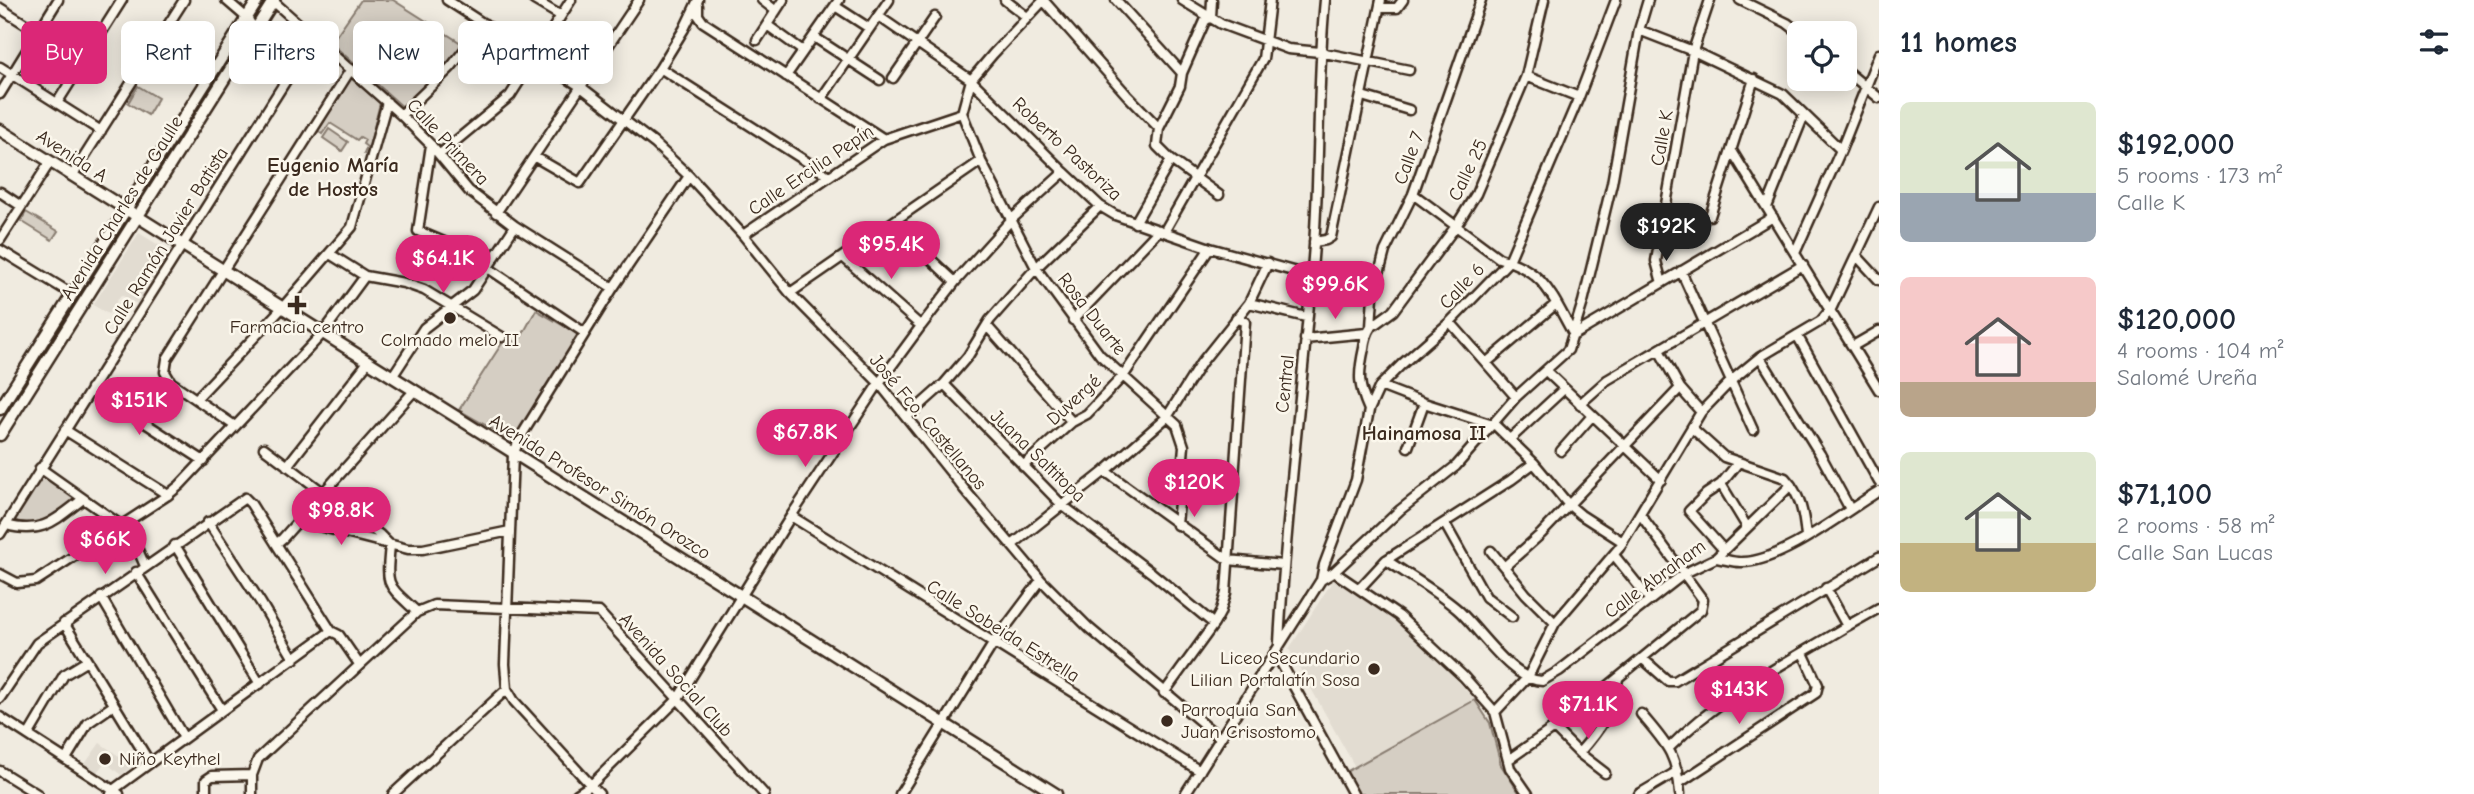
<!DOCTYPE html>
<html lang="en">
<head>
<meta charset="utf-8">
<style>
	:root { --surface:#fff; --page:#f2f2f3; --text:#1f2937; --muted:#747a83; --accent:#db2777 }
	body { margin:0; font-family:"Comic Neue",sans-serif; background:var(--page); color:var(--text); height:100vh; display:flex; flex-direction:column; font-size:26px; white-space:nowrap }
	* { box-sizing:border-box; margin:0 }
	p { font-size:23px; color:var(--muted) }
	.icon { flex:none; width:38px; height:38px; fill:none; stroke:currentColor; stroke-width:2; stroke-linecap:round; stroke-linejoin:round }
	.map { position:relative; flex:1; overflow:hidden }
	.side { display:flex; flex-direction:column; background:var(--surface); width:595px }
	.side>* { flex:none }
	.banner { position:absolute; left:21px; top:21px; width:665px; height:63px; display:flex; gap:14px }
	.buttons { position:absolute; left:1787px; top:21px; display:grid; gap:14px }
	.buttons a { display:grid; place-items:center; width:70px; height:70px; border-radius:10px; background:var(--surface); box-shadow:0 4px 18px #0003; font-size:35px }
	.price { position:absolute; translate:-50% -60px; padding:0 16px; border-radius:24px; background:var(--accent); color:#fff; font-size:23px; line-height:46px; filter:drop-shadow(0 2px 4px #0008) }
	.price::after { content:''; position:absolute; left:50%; top:42px; width:21px; height:16px; margin-left:-10px; background:inherit; clip-path:polygon(0 0,100% 0,50% 100%) }
	.price.on { background:#222; color:#fff }
	ul { padding:0; list-style:none }
	li { display:flex; align-items:center; gap:21px; height:175px; padding:0 21px }
	li span { display:grid; place-items:center; flex:none; width:196px; height:140px; border-radius:10px; color:#555 }
	li>.icon { margin-inline-start:auto }
	span .icon { width:84px; height:84px; fill:#fffc; stroke-width:1 }
	li b { font-size:30px }
	h2 { display:flex; justify-content:space-between; align-items:center; height:84px; padding:0 21px; font-size:30px }
	.tag { padding:0 24px; border-radius:10px; background:var(--surface); box-shadow:0 4px 18px #0003; font-size:24px; line-height:63px }
	.tag.on { background:var(--accent); color:#fff }
	main { display:flex; flex:1; min-height:0 }
	.map>svg:first-child { display:block }
	.built { fill:#e2dcd1 }
	.green { fill:#d5cec3; stroke:#887c70; stroke-width:2 }
	.lines { fill:none; stroke-linecap:round; stroke-linejoin:round }
	.minor-casing { stroke:#3b2a1e; stroke-width:13 }
	.major-casing { stroke:#3b2a1e; stroke-width:15 }
	.minor { stroke:#fbf7ec; stroke-width:8 }
	.major { stroke:#fbf7ec; stroke-width:10 }
	.poi-dot { fill:#3b2a1e; stroke:#fbf7ec; stroke-width:2.5 }
	.labels { text-anchor:middle; dominant-baseline:central; stroke-width:5; stroke-linejoin:round; paint-order:stroke }
	.street-label { font-size:19px; fill:#3b2a1e; stroke:#fbf7ec }
	.poi-label { font-size:19px; fill:#3b2a1e; stroke:#fbf7ec }
	.neighbourhood-label { font-size:21px; font-weight:bold; fill:#3b2a1e; stroke:#fbf7ec }
</style>
</head>
<body>
<main>
<div class="map">
<svg width="1879" height="794" viewBox="0 0 1879 794">
	<rect width="100%" height="100%" fill="#f0ebe0"/>
	<filter id="ink" filterUnits="userSpaceOnUse"><feTurbulence type="fractalNoise" baseFrequency=".0143" numOctaves="2"/><feDisplacementMap in="SourceGraphic" scale="14" xChannelSelector="R" yChannelSelector="G"/><feConvolveMatrix kernelMatrix="1 2 1 2 8 2 1 2 1" color-interpolation-filters="sRGB"/></filter>
	<g filter="url(#ink)">
		<path class="built" d="M 139,233 L 170,252 L 137,304 L 121,295 L 108,314 L 93,305 Z
			M 1335,577 L 1377,601 L 1414,632 L 1475,700 L 1355,767 L 1289,649 Z
			M 100,743 L 119,756 L 131,767 L 121,775 L 105,762 L 94,776 L 82,768 Z"/>
		<path class="green" d="M 361,0 L 393,0 L 464,45 L 450,64 L 405,109 L 331,43 Z
			M 351,78 L 380,103 L 367,156 L 364,154 L 367,147 L 363,144 L 365,140 L 360,137 L 357,140 L 330,123 L 322,134 L 318,131 Z
			M 138,86 L 158,98 L 148,115 L 128,103 Z
			M 329,129 L 348,142 L 342,151 L 323,138 Z
			M 26,212 L 58,231 L 52,240 L 21,221 Z
			M 536,310 L 581,336 L 515,442 L 459,410 L 506,337 L 518,343 Z
			M 44,470 L 81,495 C 56,517 49,532 13,520 Z
			M 1475,700 L 1490,723 L 1501,765 L 1520,794 L 1358,794 L 1346,772 Z"/>
		<g class="lines">
			<g class="minor-casing">
				<path id="minor" d="M 226,0 L 247,18 L 255,30
					M 447,0 L 581,87 L 655,144 L 689,176 L 743,235 L 790,293 L 879,383 L 964,489 L 1041,580 L 1089,628 L 1220,738
					M 534,0 L 561,16
					M 762,0 L 776,11
					M 1005,0 L 1027,17
					M 1116,0 L 1182,73
					M 1182,0 L 1221,24 L 1288,49 L 1320,52 L 1409,70
					M 1212,0 L 1211,17 L 1205,21 L 1182,73 L 1180,86 L 1159,128 L 1157,146 L 1171,160 L 1219,195
					M 1740,0 L 1787,23 L 1800,33
					M 273,1 L 401,115 L 431,145 L 469,191 L 515,226 L 613,288
					M 1044,1 L 1127,95 L 1159,128
					M 698,6 L 698,15 L 703,22 L 884,139
					M 835,6 L 869,28
					M 0,8 L 38,32
					M 1380,8 L 1397,8 L 1403,0
					M 878,16 L 971,80 L 1064,172 L 1100,206 L 1115,215 L 1210,248 L 1311,276
					M 767,25 L 803,51
					M 1639,30 L 1693,51 L 1783,94 L 1841,150
					M 814,37 L 880,80
					M 757,40 L 783,0
					M 0,67 L 101,131
					M 660,68 L 829,176
					M 1844,69 L 1879,98
					M 786,76 L 839,0
					M 1526,76 L 1579,97
					M 893,78 L 935,17
					M 0,94 L 58,0
					M 1362,96 L 1409,110
					M 821,99 L 889,0
					M 57,103 L 122,0
					M 962,113 L 981,161 L 1036,268 L 1100,355 L 1177,425 L 1184,446 L 1177,525
					M 401,115 L 451,67 L 485,24
					M 431,145 L 418,231 L 444,242 L 488,268 L 585,333
					M 1732,151 L 1879,390
					M 440,154 L 510,96 L 571,0
					M 535,157 L 580,183 L 660,68 L 684,29 L 698,0
					M 72,176 L 184,0
					M 0,192 L 21,206
					M 1413,194 L 1499,258 C 1546,271 1552,297 1574,335 L 1773,217
					M 1767,207 L 1804,115
					M 496,213 L 639,0
					M 1710,216 L 1754,79
					M 892,223 L 955,282
					M 1135,223 L 1171,160
					M 1164,232 L 1263,59 L 1270,0
					M 743,235 L 884,139 L 962,113 L 971,80 L 993,54 L 1044,0
					M 0,240 L 50,162
					M 1314,242 L 1326,240 L 1331,237 L 1381,0
					M 0,250 L 72,294
					M 1795,253 L 1841,150 L 1879,54
					M 330,254 L 365,276 L 404,283 L 424,290 L 502,337
					M 1856,255 L 1879,280
					M 843,257 L 921,326
					M 1681,271 L 1753,430
					M 1662,283 L 1656,261 L 1693,51 L 1710,0
					M 790,293 L 981,161
					M 1249,303 L 1306,317
					M 1073,320 L 1159,230
					M 1450,322 L 1516,397
					M 987,326 L 1072,422
					M 1371,327 L 1393,311 L 1456,226 L 1476,194 L 1526,76 L 1544,0
					M 1797,335 L 1879,482
					M 1305,339 L 1367,333
					M 1853,346 L 1879,331
					M 1659,350 L 1680,388 L 1701,412
					M 1760,357 L 1820,454 L 1850,509
					M 1486,363 L 1556,304
					M 1546,371 L 1661,480
					M 392,377 L 424,328 L 473,290 L 515,226
					M 944,384 L 1062,505 L 1152,573 L 1214,624
					M 1380,386 L 1424,403 L 1496,426 L 1534,463 L 1568,504 L 1581,515 L 1623,542
					M 91,388 L 204,461
					M 196,399 L 283,307 L 352,227 L 387,102
					M 1580,404 L 1607,380 L 1803,265
					M 1369,410 C 1358,385 1358,375 1364,348 C 1365,340 1366,334 1371,327 L 1373,296 L 1385,251 L 1413,194 L 1481,0
					M 907,417 L 944,384 L 968,356 L 990,320 L 1036,268 L 1100,206
					M 235,426 L 171,382 L 165,372 L 167,359 L 351,69
					M 1692,428 L 1724,457 L 1785,478 C 1801,495 1804,515 1806,537
					M 65,430 L 168,495
					M 1510,439 L 1564,389
					M 1408,447 L 1424,403
					M 264,448 L 380,535 L 390,545
					M 1561,451 L 1592,416
					M 287,466 L 368,362
					M 1023,466 L 1072,422 L 1087,414 L 1124,375 L 1210,248
					M 40,468 L 122,526 L 135,543 L 145,566
					M 1105,471 L 1228,560 L 1283,565
					M 1721,484 L 1747,527
					M 791,516 L 1200,771
					M 299,521 L 408,549 L 423,549 L 510,531
					M 208,522 L 261,603 L 294,659
					M 1445,524 L 1486,597 L 1512,617
					M 6,525 C 43,535 55,520 83,499
					M 0,534 L 314,36
					M 276,544 L 283,538 L 414,391
					M 175,545 L 260,684
					M 390,545 C 386,588 386,583 417,612
					M 1012,545 L 1105,471 L 1167,417 L 1201,363 L 1249,303 L 1268,263
					M 1723,549 L 1689,511 L 1706,494 L 1721,484 L 1738,463
					M 1491,551 L 1526,594 L 1555,623
					M 1614,555 L 1650,600
					M 1716,558 C 1725,559 1734,563 1743,562 C 1783,561 1844,512 1879,491
					M 1386,560 C 1410,576 1436,591 1457,609 C 1478,627 1512,681 1542,681 L 1559,671 L 1685,573 L 1716,558 L 1791,485
					M 1504,567 L 1541,534 L 1680,388
					M 136,572 L 222,710
					M 1334,572 L 1399,616 L 1464,677 L 1495,712 L 1510,768 L 1528,794
					M 0,574 L 17,583 L 36,581 L 168,495 L 180,485 L 323,333 L 365,276
					M 1321,580 L 1324,565 L 1356,480 L 1369,410 L 1380,386 L 1401,365 L 1450,322 L 1509,261 L 1579,97 L 1616,0
					M 1360,588 L 1386,560 L 1511,480 L 1534,463
					M 1826,588 L 1847,626 L 1879,608
					M 101,597 L 184,738
					M 64,623 L 150,763
					M 1279,643 C 1286,509 1304,377 1314,245 C 1320,163 1317,81 1325,0
					M 1275,652 L 1353,794
					M 1643,659 L 1668,681 L 1675,681 L 1879,557
					M 1164,693 L 1214,624 L 1220,613 L 1226,593 L 1245,322 L 1236,318
					M 0,698 L 37,643 L 245,498 L 251,504 L 331,631 L 339,635 L 359,664
					M 1495,712 L 1528,677 L 1555,623 L 1619,548 L 1701,412 L 1732,380 L 1760,357 L 1821,321 L 1831,309 L 1879,207
					M 1641,714 C 1666,744 1677,753 1680,794
					M 0,717 L 119,794
					M 1554,728 L 1579,753 L 1605,773
					M 29,734 L 64,675 L 87,661
					M 1670,747 C 1720,696 1786,663 1847,626
					M 1579,753 C 1601,728 1612,712 1618,679
					M 66,759 L 88,723 L 114,705
					M 1508,760 L 1575,713 L 1701,610 L 1703,600 L 1640,514
					M 0,771 L 37,794
					M 1679,783 L 1816,693 L 1818,685 L 1803,653
					M 111,794 L 113,790 L 331,631
					M 206,794 L 206,780 L 212,776 L 252,775
					M 252,794 L 252,775 L 258,759 L 417,612 L 434,605 L 599,612 L 764,794
					M 393,794 L 507,689
					M 577,794 L 591,785 L 677,700 L 791,516 L 879,383 L 921,326 L 955,282 L 1012,219 L 1064,172
					M 599,794 L 514,701 L 507,689 L 505,664 L 513,454 L 523,433 L 613,288 L 689,176
					M 900,794 L 993,644 L 1041,580
					M 1185,794 L 1321,580 L 1334,572 L 1400,510 L 1456,466 L 1516,397 L 1568,350 L 1583,302 L 1612,183 L 1639,30 L 1648,0
					M 1639,794 L 1678,771"/>
			</g>
			<g class="major-casing">
				<path id="major" d="M 0,130 L 1056,794
					M 0,409 L 258,0
					M 0,435 L 274,0"/>
			</g>
			<use href="#minor" class="minor"/>
			<use href="#major" class="major"/>
		</g>
	</g>
	<g class="poi-dot">
		<path d="M293.5 294.5h7v7h7v7h-7v7h-7v-7h-7v-7h7z"/>
		<circle cx="450" cy="318" r="7"/>
		<circle cx="1374" cy="669" r="7"/>
		<circle cx="1167" cy="721" r="7"/>
		<circle cx="105" cy="759" r="7"/>
	</g>
	<g class="labels">
		<g class="street-label">
			<text transform="translate(1662 138) rotate(-80)">Calle K</text>
			<text transform="translate(448 142) rotate(47)">Calle Primera</text>
			<text transform="translate(1067 149) rotate(43)">Roberto Pastoriza</text>
			<text transform="translate(72 156) rotate(33)">Avenida A</text>
			<text transform="translate(1409 158) rotate(-70)">Calle 7</text>
			<text transform="translate(811 170) rotate(-34)">Calle Ercilia Pepín</text>
			<text transform="translate(1468 170) rotate(-64)">Calle 25</text>
			<text transform="translate(122 208) rotate(-58)">Avenida Charles de Gaulle</text>
			<text transform="translate(166 241) rotate(-58)">Calle Ramón Javier Batista</text>
			<text transform="translate(1462 286) rotate(-46)">Calle 6</text>
			<text transform="translate(1092 314) rotate(52)">Rosa Duarte</text>
			<text transform="translate(1285 384) rotate(-84)">Central</text>
			<text transform="translate(1074 400) rotate(-42)">Duvergé</text>
			<text transform="translate(928 422) rotate(50)">José Fco. Castellanos</text>
			<text transform="translate(1038 456) rotate(44)">Juana Saltitopa</text>
			<text transform="translate(600 487) rotate(32)">Avenida Profesor Simón Orozco</text>
			<text transform="translate(1655 579) rotate(-36)">Calle Abraham</text>
			<text transform="translate(1003 631) rotate(32)">Calle Sobeida Estrella</text>
			<text transform="translate(676 675) rotate(48)">Avenida Social Club</text>
		</g>
		<g class="poi-label">
			<text x="297" y="327">Farmacia centro</text>
			<text x="450" y="340">Colmado melo II</text>
			<text x="1360" y="658" text-anchor="end">Liceo Secundario<tspan x="1360" dy="22">Lilian Portalatín Sosa</tspan></text>
			<text x="1181" y="710" text-anchor="start">Parroquia San<tspan x="1181" dy="22">Juan Crisostomo</tspan></text>
			<text x="119" y="759" text-anchor="start">Niño Keythel</text>
		</g>
		<g class="neighbourhood-label">
			<text x="333" y="165">Eugenio María<tspan x="333" dy="24">de Hostos</tspan></text>
			<text x="1424" y="433">Hainamosa II</text>
		</g>
	</g>
</svg>
<div class="buttons">
<a><svg class="icon" aria-label="locate" viewBox="0 0 24 24"><circle cx="12" cy="12" r="6"/><path d="M12 2v4M12 18v4M2 12h4M18 12h4"/></svg></a>
</div>
<b class="price on" style="left:1666px;top:263px">$192K</b>
<b class="price" style="left:891px;top:281px">$95.4K</b>
<b class="price" style="left:443px;top:295px">$64.1K</b>
<b class="price" style="left:1335px;top:321px">$99.6K</b>
<b class="price" style="left:139px;top:437px">$151K</b>
<b class="price" style="left:805px;top:469px">$67.8K</b>
<b class="price" style="left:1194px;top:519px">$120K</b>
<b class="price" style="left:341px;top:547px">$98.8K</b>
<b class="price" style="left:105px;top:576px">$66K</b>
<b class="price" style="left:1739px;top:726px">$143K</b>
<b class="price" style="left:1588px;top:741px">$71.1K</b>
<div class="banner">
<a class="tag on">Buy</a>
<a class="tag">Rent</a>
<a class="tag">Filters</a>
<a class="tag">New</a>
<a class="tag">Apartment</a>
</div>
</div>
<section class="side">
<h2>11 homes<svg class="icon" aria-label="filters" viewBox="0 0 24 24"><path d="M4 7h16M4 17h16"/><circle cx="9" cy="7" r="2"/><circle cx="15" cy="17" r="2"/></svg></h2>
<ul>
<li><span style="background:linear-gradient(#dfe7d0 65%,#9aa5b1 0)"><svg class="icon" aria-label="home" viewBox="0 0 24 24"><path d="M3 11l9-7 9 7M6 9v11h12V9"/></svg></span><div><b>$192,000</b><p>5 rooms · 173 m²</p><p>Calle K</p></div></li>
<li><span style="background:linear-gradient(#f6c9c9 75%,#b9a48a 0)"><svg class="icon" aria-label="home" viewBox="0 0 24 24"><path d="M3 11l9-7 9 7M6 9v11h12V9"/></svg></span><div><b>$120,000</b><p>4 rooms · 104 m²</p><p>Salomé Ureña</p></div></li>
<li><span style="background:linear-gradient(#dfe7d0 65%,#c2b280 0)"><svg class="icon" aria-label="home" viewBox="0 0 24 24"><path d="M3 11l9-7 9 7M6 9v11h12V9"/></svg></span><div><b>$71,100</b><p>2 rooms · 58 m²</p><p>Calle San Lucas</p></div></li>
</ul>
</section>
</main>
</body>
</html>
